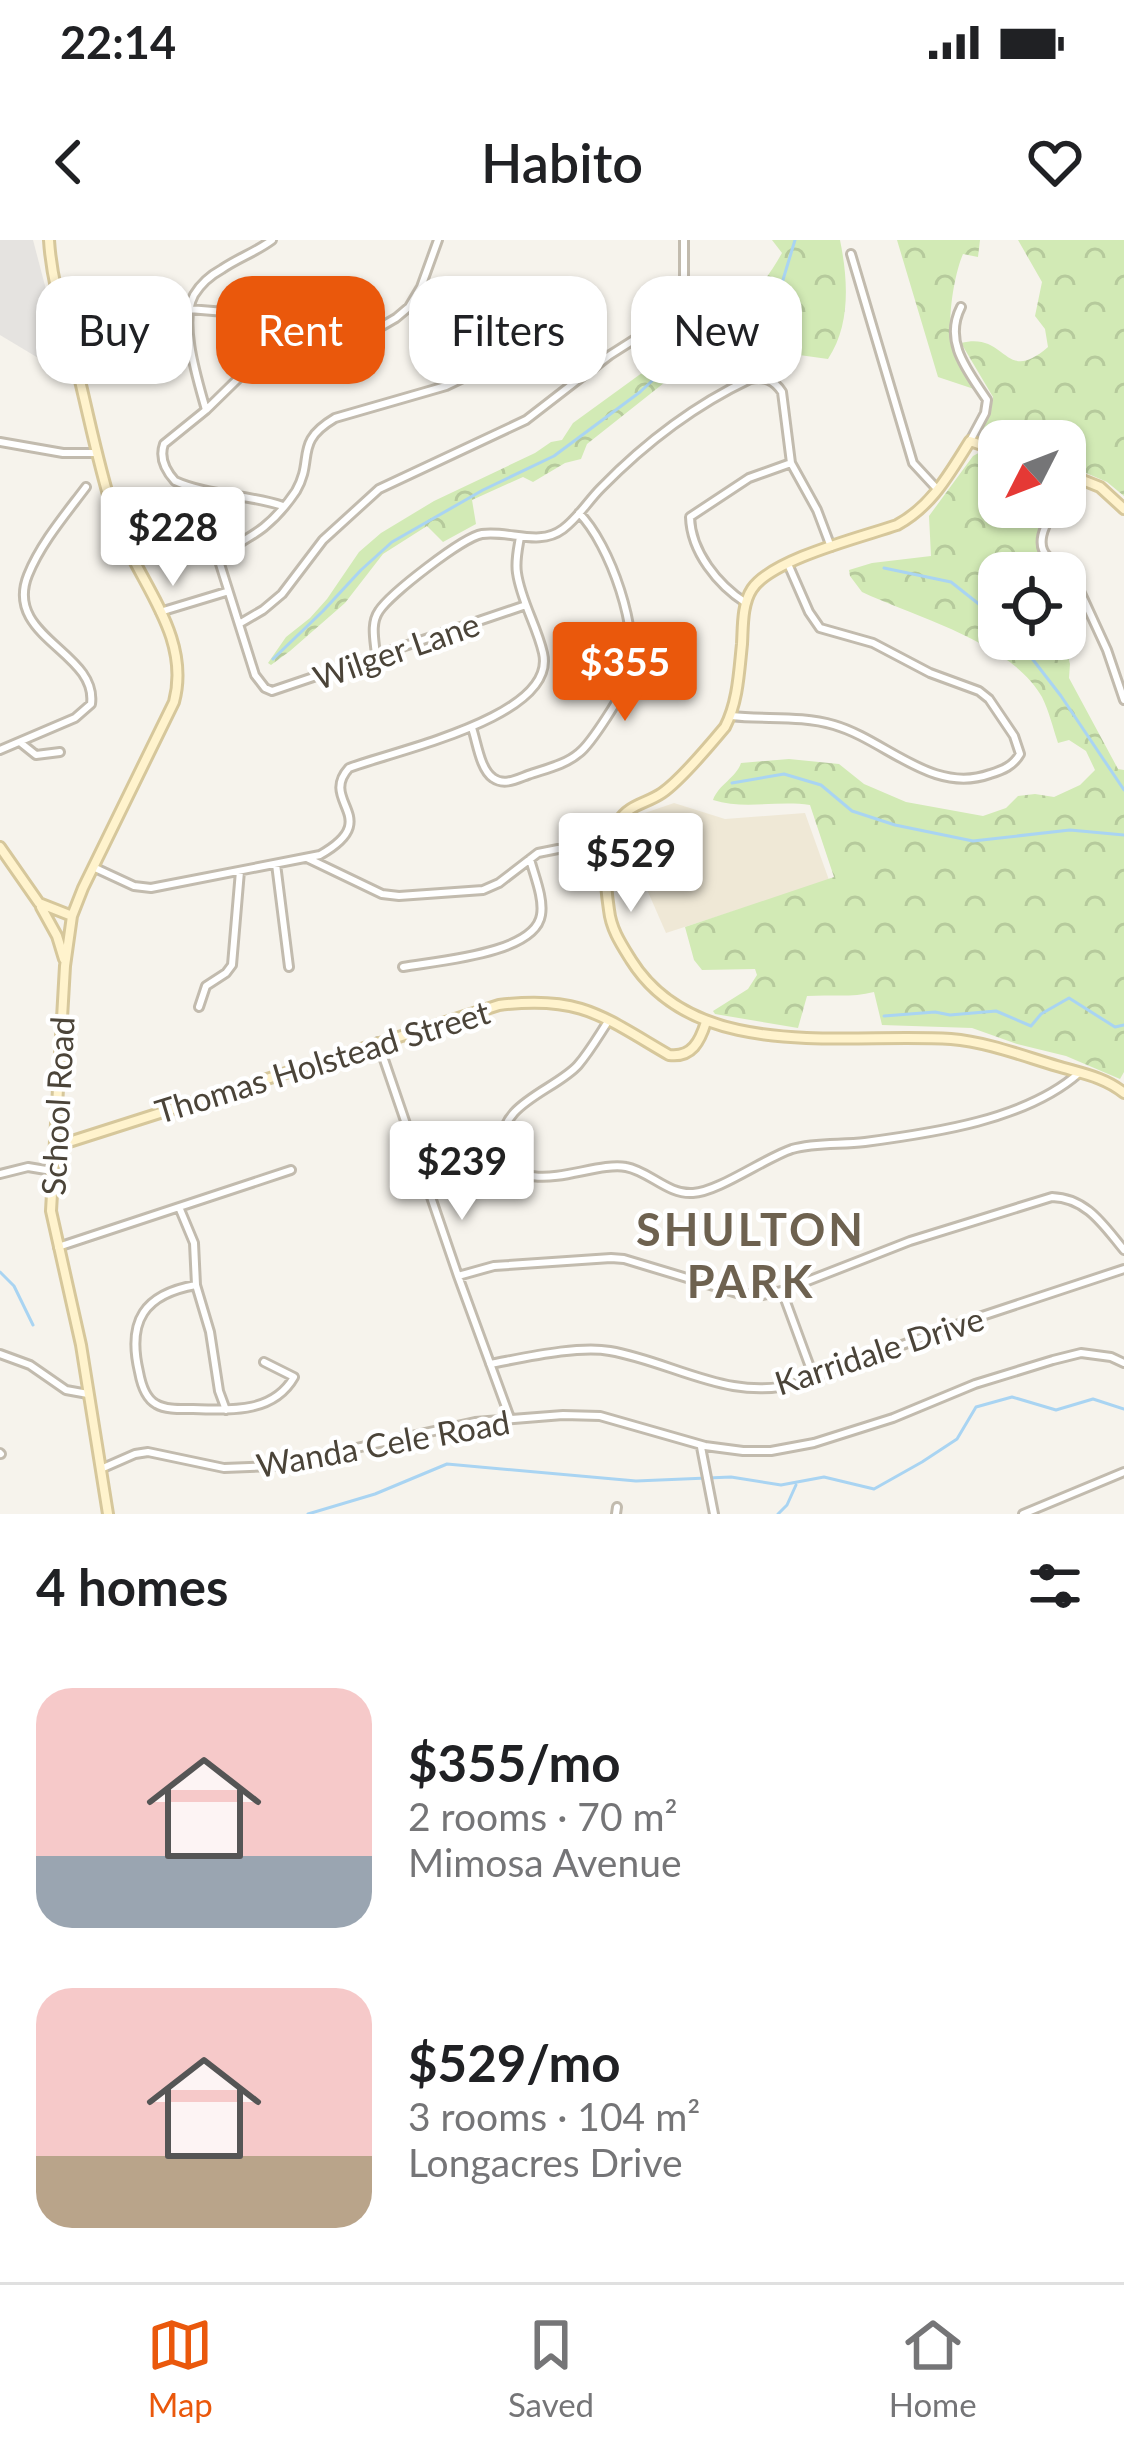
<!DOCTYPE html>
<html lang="en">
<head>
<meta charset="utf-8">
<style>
	:root { --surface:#fff; --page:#f2f2f2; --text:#202124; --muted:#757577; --line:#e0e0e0; --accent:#ea580c }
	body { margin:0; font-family:Lato,sans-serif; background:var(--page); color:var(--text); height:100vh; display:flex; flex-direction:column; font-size:45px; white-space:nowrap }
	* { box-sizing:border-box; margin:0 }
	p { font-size:39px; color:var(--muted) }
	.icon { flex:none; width:66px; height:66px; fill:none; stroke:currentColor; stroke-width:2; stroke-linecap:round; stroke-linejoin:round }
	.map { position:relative; height:1274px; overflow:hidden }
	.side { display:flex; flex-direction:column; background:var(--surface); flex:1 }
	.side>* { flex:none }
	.guide { position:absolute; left:36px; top:36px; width:1053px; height:108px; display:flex; gap:24px }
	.needle { width:78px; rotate:228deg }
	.tools { position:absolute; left:978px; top:180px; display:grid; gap:24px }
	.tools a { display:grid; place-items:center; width:108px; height:108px; border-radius:24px; background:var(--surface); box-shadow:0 3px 9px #0004; font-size:60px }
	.price { position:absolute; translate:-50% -102px; padding:0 27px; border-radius:12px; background:#fff; color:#222; font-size:39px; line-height:78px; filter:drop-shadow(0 3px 6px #0008) }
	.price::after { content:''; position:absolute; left:50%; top:72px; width:36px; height:27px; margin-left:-18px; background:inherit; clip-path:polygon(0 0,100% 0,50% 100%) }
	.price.selected { background:var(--accent); color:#fff }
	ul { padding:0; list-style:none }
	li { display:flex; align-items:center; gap:36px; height:300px; padding:0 36px }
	li span { display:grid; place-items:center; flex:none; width:336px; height:240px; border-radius:36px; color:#555 }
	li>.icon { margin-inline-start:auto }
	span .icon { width:144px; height:144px; fill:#fffc; stroke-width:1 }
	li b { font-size:51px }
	h2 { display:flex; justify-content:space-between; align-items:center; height:144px; padding:0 36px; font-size:51px }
	.chip { padding:0 42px; border-radius:36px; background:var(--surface); box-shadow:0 3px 9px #0004; font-size:42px; line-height:108px }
	.chip.selected { background:var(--accent); color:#fff }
	.status { display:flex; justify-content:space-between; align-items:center; height:84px; padding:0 60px; background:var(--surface); direction:ltr }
	.status svg { height:33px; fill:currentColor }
	header { display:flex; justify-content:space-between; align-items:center; height:156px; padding:0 36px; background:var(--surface); font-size:54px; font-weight:600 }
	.menu { display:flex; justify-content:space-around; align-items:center; height:168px; border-top:3px solid var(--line); background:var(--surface); font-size:33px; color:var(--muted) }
	.menu a { display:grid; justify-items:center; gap:6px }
	.menu .selected { color:var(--accent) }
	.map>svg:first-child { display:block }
	.education { fill:#efe8d6 }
	.forest { fill:url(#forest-crowns) }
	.parking { fill:#e5e3e0 }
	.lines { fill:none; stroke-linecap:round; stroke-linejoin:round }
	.stream { stroke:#a9d4f2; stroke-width:3 }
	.street-casing { stroke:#c2bbae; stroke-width:12 }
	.secondary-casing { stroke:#d6c79b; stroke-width:14 }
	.street { stroke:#fff; stroke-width:6 }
	.secondary { stroke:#fff3cd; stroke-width:8 }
	.labels { text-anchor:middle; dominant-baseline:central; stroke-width:9; stroke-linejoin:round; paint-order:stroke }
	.street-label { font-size:33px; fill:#4b4439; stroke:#fff }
	.district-label { font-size:45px; font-weight:bold; letter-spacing:3px; fill:#6e6250; stroke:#fff }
</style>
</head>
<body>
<div class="status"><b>22:14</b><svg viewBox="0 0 49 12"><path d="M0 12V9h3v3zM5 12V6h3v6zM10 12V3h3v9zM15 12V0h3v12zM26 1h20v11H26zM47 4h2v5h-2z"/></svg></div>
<header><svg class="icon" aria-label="back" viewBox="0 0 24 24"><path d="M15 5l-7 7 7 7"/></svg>Habito<svg class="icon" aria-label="heart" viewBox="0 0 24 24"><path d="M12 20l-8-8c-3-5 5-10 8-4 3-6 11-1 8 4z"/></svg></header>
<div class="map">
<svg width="1124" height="1274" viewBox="0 0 1124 1274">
	<defs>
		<pattern id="forest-crowns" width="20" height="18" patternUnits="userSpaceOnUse" patternTransform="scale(3)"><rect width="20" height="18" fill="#d2eab5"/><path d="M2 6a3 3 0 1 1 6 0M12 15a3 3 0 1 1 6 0" fill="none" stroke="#b6ca9c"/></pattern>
	</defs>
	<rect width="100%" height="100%" fill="#f6f3ec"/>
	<path class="education" d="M 674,563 L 725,579 L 805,573 L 829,640 L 666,693 L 641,636 L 612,641 L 636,576 Z"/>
	<path class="forest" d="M 772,0 L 840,0 C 848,39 851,85 828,119 L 792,114 L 769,123 L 753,98 L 700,125 L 687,121 L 670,131 L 669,139 L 587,204 L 581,219 L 565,223 L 533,242 L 523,237 L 472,260 L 476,284 L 443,302 L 427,286 L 383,314 L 345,363 L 290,411 L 271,425 L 268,423 L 286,397 L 310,378 L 327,359 L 359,312 L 381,293 L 434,261 L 535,213 L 551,202 L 562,200 L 573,183 L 657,122 L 691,90 L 705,94 C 736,77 765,44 782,13 Z
		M 897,0 L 980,0 L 978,17 L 963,14 C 954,35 948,76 951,99 C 953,117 968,135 977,150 L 938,137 Z
		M 1018,0 L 1124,0 L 1124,256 L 1107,242 L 1065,224 L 1065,201 L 999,201 L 986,194 L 981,187 L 991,170 L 993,157 L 961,103 C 1008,91 1003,146 1048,107 L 1045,89 L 1035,76 L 1042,42 Z
		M 984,210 L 999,215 L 999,267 L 1052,267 C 1040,292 1035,306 1053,329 L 1048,333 L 999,333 L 999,399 L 1064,399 L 1070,424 L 1069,438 L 1118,529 L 1124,530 L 1124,832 L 1120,839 L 1066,816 L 1017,804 L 972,788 L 882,785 L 874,752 C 851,758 831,754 807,756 L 798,788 L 715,774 L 713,771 L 748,749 L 757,735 L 755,729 L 702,730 L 694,720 L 685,687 L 834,637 L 810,565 C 778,560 744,570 713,560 C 719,544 736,538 741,523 L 789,519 L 839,524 L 864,544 L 906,562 L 983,576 L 1006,568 L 1018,556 L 1035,554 L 1054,557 L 1080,545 L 1095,530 L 1086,511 L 1069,500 L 1058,503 C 1053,488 1049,471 1042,457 C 1011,402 917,378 862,352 L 850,336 L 849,330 L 872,323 L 931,316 L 929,276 L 973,216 Z"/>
	<path class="parking" d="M 0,0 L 33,0 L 65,122 L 50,125 L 0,95 Z"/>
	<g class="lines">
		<path class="stream" d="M 884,328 L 951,342 L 999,380
			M 1017,399 L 1061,456 L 1124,550
			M 273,419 L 323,371 L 361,330 L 392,302 L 483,250 L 554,216 L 640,152 L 667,127 L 706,108 L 742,84 L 779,53 L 795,0
			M 732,543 L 784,534 L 821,545 L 852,571 L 895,585 L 973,601 L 1070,590 L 1124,595
			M 884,776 L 935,772 L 950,775 L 996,771 L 1031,786 L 1041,774 L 1069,758 L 1115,787 L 1124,785
			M 0,1032 L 14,1046 L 33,1085
			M 308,1274 L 375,1254 L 447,1224 L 636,1241 L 731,1237 L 781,1245 L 824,1237 L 874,1249 L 922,1222 L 957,1199 L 976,1167 L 1012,1157 L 1056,1170 L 1093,1159 L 1124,1169
			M 778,1274 L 787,1265 L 796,1245"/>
		<g class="street-casing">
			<path id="street" d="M 851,14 L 913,223 L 938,250
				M 961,67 C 943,102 968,131 987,160 L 985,173 L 970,201
				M 189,69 L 237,73 L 303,44
				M 206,170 C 198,141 179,83 194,55 C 200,45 211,35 222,29 C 238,18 256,12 272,0
				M 0,202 L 63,213 L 96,213
				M 1065,247 L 1071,235
				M 283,266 C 248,254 208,256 175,241 C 165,230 159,218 164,204 L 206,170 L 253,124 L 365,96 L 396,78 L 409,67 L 421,47 L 438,0
				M 1055,267 C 1048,281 1033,303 1048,317 C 1056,325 1065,326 1073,336 L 1107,410 L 1124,460
				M 746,363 C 718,345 691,312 690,277 L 749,238 L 791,223
				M 526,365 L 272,451 L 265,448 L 255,435 L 220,324 C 229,305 248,300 264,287 C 275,278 288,263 296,251 C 315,218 293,203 335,178 L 446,146 L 469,135 L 552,57
				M 160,372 L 226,352
				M 239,384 L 263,370 L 282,354 L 323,300 L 379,249 L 526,180 L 610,115 L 676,73 L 684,58 L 684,0
				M 376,416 C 375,401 370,384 379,371 C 390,354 463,297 482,294 C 510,290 539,307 563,289 C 578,278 588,261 601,248 C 644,204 695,165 750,139 C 765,136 774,140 782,152 L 791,223 L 817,270 L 831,307
				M 731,476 C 765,480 800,475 834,485 C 886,500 932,555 990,534 C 1003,530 1013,526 1020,514 L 1014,496 L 989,459 L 979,451 L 930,433 L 873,403 L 820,388 L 809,372 L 788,324
				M 472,488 C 477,502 480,529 493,538 C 504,546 517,539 528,535 C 545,529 565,525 579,513 C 591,504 625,451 629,436 C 641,393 610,304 579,273
				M 21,503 L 36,515 L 60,512
				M 0,510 L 75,478 L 91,464 C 98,412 3,397 28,335 C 41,303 65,275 86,247
				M 307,618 L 382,654 L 399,656 L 483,650 L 499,643 L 538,613 L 558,609 L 606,608
				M 276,624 L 289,727
				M 93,627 L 134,646 L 151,648 L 320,615 C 385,578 318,562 349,528 C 393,511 558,477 543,413 C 537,386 521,361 517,333 C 515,321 518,309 520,297
				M 403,727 C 436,721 535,714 541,675 C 544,658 534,635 530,619
				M 199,767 L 206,746 L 226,733 L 232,725 L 240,631
				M 609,780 C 599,795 590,811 578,825 C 556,850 494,865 504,908 C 517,964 591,920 626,927 C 649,931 668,955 693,953 C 718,952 765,918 792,909 C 816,902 841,905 865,902 C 933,893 1026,880 1079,833
				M 378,802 L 458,1036 L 510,1178
				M 0,934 L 28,927 L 52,931
				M 179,967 L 194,1003 L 196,1045 L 210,1092 L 219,1151 L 226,1170
				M 58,1007 L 291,930
				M 458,1036 L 494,1026 L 611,1018 L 624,1019 L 740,1054 L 762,1055 L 782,1051 L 910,1001 L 1052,957 C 1087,958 1104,986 1124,1010
				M 196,1045 C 144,1054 127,1081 139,1132 C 141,1143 145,1158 156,1164 C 166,1170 181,1169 193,1169 C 229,1170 273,1174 294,1137 L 264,1122
				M 782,1051 L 814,1138
				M 0,1114 L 30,1125 L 66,1150 L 88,1154
				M 490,1124 C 523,1118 578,1105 610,1111 C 674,1122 730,1163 799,1143 L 970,1080 L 1124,1029
				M 701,1207 L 714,1274
				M 0,1213 L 1,1214
				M 103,1228 L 135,1214 L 148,1212 L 224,1228 L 274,1226 L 475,1182 L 563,1175 L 600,1176 L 705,1206 L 743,1211 L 771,1211 L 814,1203 L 893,1178 L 975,1144 L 1053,1120 L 1081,1113 L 1111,1117 L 1124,1123
				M 616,1274 L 617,1267
				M 1023,1274 L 1124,1232"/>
		</g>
		<g class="secondary-casing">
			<path id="secondary" d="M 49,0 C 52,50 70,97 81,145 C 92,191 101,236 116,281 C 137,341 192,395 174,462 L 83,648 L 72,676
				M 999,211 L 970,201 C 949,234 932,266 897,285 C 862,297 772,319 752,349 C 742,364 743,387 742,404 C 739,432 738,462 725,487 C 710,505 681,540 662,553 C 646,564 629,564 618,582 C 601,606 605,643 609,670 C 611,689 621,704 631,720 C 696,824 847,792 951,799 C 987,802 1023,816 1057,826 C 1080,833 1105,837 1124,853
				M 1065,233 L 1100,247 L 1124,269
				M 0,607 L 39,663 L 72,676 L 65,726 L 51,971 L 81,1105 L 108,1274
				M 41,667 L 57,696 L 64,719
				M 55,903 L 69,902 L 499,765 C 580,755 602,776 669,815 C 692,818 700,801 706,782"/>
		</g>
		<use href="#street" class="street"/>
		<use href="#secondary" class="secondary"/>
	</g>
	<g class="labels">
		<g class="street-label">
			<text transform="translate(396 410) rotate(-19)">Wilger Lane</text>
			<text transform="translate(322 821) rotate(-17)">Thomas Holstead Street</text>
			<text transform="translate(57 866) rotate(-87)">School Road</text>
			<text transform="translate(879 1110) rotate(-18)">Karridale Drive</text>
			<text transform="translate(383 1203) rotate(-10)">Wanda Cele Road</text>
		</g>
		<g class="district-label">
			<text x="751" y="989">SHULTON<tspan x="751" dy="52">PARK</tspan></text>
		</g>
	</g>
</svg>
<div class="tools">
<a><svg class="needle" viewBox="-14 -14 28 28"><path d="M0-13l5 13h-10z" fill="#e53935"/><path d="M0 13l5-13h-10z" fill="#757577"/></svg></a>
<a><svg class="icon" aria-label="locate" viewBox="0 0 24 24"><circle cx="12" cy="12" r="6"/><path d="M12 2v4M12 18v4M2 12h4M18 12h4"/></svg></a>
</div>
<b class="price" style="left:173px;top:349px">$228</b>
<b class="price selected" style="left:625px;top:484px">$355</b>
<b class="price" style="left:631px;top:675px">$529</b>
<b class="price" style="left:462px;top:983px">$239</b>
<div class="guide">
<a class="chip">Buy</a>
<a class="chip selected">Rent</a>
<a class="chip">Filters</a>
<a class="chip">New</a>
</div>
</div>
<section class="side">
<h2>4 homes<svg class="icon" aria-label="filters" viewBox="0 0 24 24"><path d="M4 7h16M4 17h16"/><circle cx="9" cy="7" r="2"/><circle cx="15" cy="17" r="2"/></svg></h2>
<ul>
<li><span style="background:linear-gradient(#f6c9c9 70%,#9aa5b1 0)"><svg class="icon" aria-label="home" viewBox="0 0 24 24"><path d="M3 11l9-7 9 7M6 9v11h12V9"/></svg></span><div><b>$355/mo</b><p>2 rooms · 70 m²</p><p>Mimosa Avenue</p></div></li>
<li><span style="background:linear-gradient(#f6c9c9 70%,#b9a48a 0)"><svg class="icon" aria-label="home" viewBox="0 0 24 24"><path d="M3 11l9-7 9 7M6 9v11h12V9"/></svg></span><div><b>$529/mo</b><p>3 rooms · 104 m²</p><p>Longacres Drive</p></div></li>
</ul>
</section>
<nav class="menu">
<a class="selected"><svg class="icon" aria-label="map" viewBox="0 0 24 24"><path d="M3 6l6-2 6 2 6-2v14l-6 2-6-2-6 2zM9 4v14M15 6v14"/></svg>Map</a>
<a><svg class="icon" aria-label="saved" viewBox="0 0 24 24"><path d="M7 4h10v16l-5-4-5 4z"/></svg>Saved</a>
<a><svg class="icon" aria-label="home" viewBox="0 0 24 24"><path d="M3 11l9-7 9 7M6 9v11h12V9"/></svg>Home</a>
</nav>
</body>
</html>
